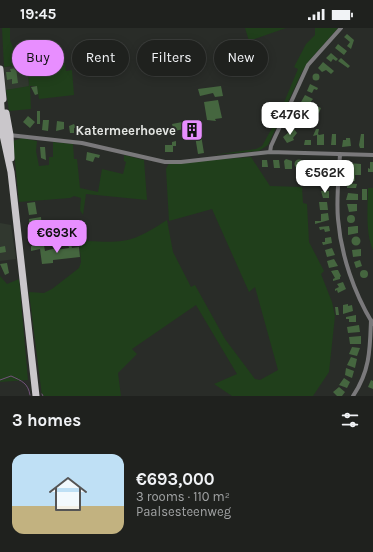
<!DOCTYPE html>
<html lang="en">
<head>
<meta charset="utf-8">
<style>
	:root { --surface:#1f211e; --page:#2c2e2b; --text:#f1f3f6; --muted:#a1a3a4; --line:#3c3e3c; --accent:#e88eff }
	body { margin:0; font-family:Karla,sans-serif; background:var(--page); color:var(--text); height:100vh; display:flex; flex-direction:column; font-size:15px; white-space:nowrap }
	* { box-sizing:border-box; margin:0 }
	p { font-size:13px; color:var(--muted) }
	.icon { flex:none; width:22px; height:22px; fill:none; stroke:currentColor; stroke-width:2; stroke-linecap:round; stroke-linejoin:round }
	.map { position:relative; height:368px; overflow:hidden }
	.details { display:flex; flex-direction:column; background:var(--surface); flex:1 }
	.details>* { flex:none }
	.banner { position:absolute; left:12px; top:12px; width:349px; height:36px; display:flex; gap:8px }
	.price { position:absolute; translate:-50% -34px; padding:0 9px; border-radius:8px; background:#fff; color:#222; font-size:13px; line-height:26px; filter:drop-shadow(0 1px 2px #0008) }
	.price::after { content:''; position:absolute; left:50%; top:24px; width:12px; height:9px; margin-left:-6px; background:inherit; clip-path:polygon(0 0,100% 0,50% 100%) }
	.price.current { background:var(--accent); color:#111 }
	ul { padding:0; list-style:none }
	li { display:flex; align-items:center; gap:12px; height:100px; padding:0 12px }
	li span { display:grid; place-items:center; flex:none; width:112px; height:80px; border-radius:12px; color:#555 }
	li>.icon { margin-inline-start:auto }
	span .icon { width:48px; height:48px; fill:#fffc; stroke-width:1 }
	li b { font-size:17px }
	h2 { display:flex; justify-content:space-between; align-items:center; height:48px; padding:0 12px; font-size:17px }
	.tag { padding:0 14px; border-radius:18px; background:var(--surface); box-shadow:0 2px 10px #0003,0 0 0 1px var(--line); font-size:14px; line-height:36px }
	.tag.current { background:var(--accent); color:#111 }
	.status { display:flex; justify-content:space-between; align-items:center; height:28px; padding:0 20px; background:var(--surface); direction:ltr }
	.status svg { height:11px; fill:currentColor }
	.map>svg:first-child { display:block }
	.built { fill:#31382f }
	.green { fill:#203f1b }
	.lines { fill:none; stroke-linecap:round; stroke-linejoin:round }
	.stream { stroke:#73537b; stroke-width:1 }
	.building { fill:#45663f }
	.minor { stroke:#7a797b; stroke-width:4 }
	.primary { stroke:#cac7cb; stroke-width:7 }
	.labels { text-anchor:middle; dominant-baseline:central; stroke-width:4; stroke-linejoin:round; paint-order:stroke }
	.poi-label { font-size:13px; font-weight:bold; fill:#e4e6e3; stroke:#292c28; text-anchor:end }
</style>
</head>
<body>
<div class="status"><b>19:45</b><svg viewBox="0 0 49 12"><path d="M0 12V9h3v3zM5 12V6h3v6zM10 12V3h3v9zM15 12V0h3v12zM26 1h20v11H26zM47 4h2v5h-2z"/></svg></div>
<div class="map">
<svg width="373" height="368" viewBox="0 0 373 368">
	<rect width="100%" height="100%" fill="#292c28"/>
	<path class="built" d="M 28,37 L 29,59 L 6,62 L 4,39 Z
		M 0,195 L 11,197 L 16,231 L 0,233 Z"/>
	<path class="green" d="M 2,0 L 10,0 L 10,12 L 20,37 L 4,39 Z
		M 245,0 L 286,0 L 249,13 Z
		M 315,0 L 338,0 L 308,34 L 302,44 L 268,117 L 259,123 L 213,127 L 256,121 L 262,118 L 277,91 L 298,41 L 294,39 L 306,16 L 315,7 Z
		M 65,35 L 66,43 L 72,42 L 74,67 L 39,71 L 37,58 L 30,58 L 31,81 L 9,83 L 6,62 L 29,58 L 28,37 Z
		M 22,110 L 37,113 L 36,123 L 39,138 L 49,137 L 49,129 L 53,129 L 53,114 L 73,116 L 74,131 L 77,131 L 80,160 L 98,164 L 102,141 L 123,146 L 126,134 L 124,133 L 124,127 L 144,132 L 147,172 L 86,166 L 83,187 L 80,182 L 81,170 L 74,168 L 70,170 L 19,174 L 13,113 Z
		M 251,129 L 270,158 L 302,159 L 303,175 L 307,176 L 309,214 L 324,243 L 321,246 L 332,274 L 335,288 L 329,344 L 313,368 L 232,368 L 214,356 L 237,346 L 196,277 L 132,321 L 137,326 L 118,345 L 121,368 L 42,368 L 29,264 L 44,265 L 52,261 L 79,240 L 81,234 L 79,210 L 87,209 L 87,213 C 127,215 133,214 167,192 L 173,224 L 191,259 L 195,257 L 225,311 L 255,351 L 260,352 L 278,342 L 255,259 L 249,264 L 212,181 L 169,193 L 166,141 L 169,135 Z
		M 368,160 L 373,160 L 373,222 C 365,204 368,179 368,160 Z
		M 0,248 L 7,256 L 19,251 L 28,352 L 0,354 Z"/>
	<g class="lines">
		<path class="stream" d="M 0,352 L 11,348 C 22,353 28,355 30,367
			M 42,366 L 43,368"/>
	</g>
	<path class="building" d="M 347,6 L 354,12 L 351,21 L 347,18 L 350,14 L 344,9 Z
		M 338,16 L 347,23 L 344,27 L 335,20 Z
		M 331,25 L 338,31 L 336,33 L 333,31 L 331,34 L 326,30 Z
		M 341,30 L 350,38 L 348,40 L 338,33 Z
		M 323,34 L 334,43 L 331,46 L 326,42 L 322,44 L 318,40 Z
		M 16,40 L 18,55 L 12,56 L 12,51 L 7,52 L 6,44 L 11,44 L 10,41 Z
		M312.5 49a3.5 3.5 0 1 1 7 0a3.5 3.5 0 1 1-7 0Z
		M 310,56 L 318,60 L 317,62 L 314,61 L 312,65 L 307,63 Z
		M 37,58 L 38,66 L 35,67 L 31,59 Z
		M 221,58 L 223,68 L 215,69 L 213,65 L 200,68 L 198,61 Z
		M 305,67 L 313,71 L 308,77 L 301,74 Z
		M 218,72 L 222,90 L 215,91 L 216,93 L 207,92 L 204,74 Z
		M 316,78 L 321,80 L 319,85 L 314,82 Z
		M 296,79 L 309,85 L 308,87 L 294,83 Z
		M 37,83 L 40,83 L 40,96 L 37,96 Z
		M 28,88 L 35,94 L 30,100 L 23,94 Z
		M 198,91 L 201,104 L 191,107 L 192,111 L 186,112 L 184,101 L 174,103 L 172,96 Z
		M 43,92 L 49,92 L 48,103 L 42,102 Z
		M 57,93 L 64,94 L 64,101 L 56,103 Z
		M 74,96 L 76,100 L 74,100 L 74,105 L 70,105 L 69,98 Z
		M 294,101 L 297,105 L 293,110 L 294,112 L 287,115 L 283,109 L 289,104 L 290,106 L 292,105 L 291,103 Z
		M 316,101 L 319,101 L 318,106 L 319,107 L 324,106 L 324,117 L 317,117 L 317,107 L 313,108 Z
		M 332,106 L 336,106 L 336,117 L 331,117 Z
		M 361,106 L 364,106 L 364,120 L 360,120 L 359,117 Z
		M 201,107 L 204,125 L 198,126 L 195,108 Z
		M 346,110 L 350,110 L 351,118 L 342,119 L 343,112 L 346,112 Z
		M 305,112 L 311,112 L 311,117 L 304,117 Z
		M 176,113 L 176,118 L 173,118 L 173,124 L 165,124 L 165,117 L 172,117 L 172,114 Z
		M 40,119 L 45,119 L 46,132 L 41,130 Z
		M 87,124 L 100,127 L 99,130 L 95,129 L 93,134 L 86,132 Z
		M 286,131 L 292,133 L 292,141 L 285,141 L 284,133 Z
		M294.5 136a4.5 4.5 0 1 1 9 0a4.5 4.5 0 1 1-9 0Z
		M 262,132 L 267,132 L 268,139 L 262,139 Z
		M 273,132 L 279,132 L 280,140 L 274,140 Z
		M 307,132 L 314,132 L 314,138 L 306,138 Z
		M 370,134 L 373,134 L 373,144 L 368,144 L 368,140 L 370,141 Z
		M 348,135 L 361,136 L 361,147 L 355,147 L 355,153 L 348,153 Z
		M 347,155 L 357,156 L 356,160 L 347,160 Z
		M 362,161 L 367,161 L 367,172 L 362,172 Z
		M 321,163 L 329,163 L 329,170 L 323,170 Z
		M 348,165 L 358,166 L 358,172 L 346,172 Z
		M 35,174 L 37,186 L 29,187 L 27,175 Z
		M 319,174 L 327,174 L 328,182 L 320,182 Z
		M 347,176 L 357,176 L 357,183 L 349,184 Z
		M 328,185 L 329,192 L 315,196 L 315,193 L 321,193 L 321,186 Z
		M347 191a4 4 0 1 1 8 0a4 4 0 1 1-8 0Z
		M 41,189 L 42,202 L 30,203 L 29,191 Z
		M 329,198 L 330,203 L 325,204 L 324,201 L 320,202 L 319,199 Z
		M 356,198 L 358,198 L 358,205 L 348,207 L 348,199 Z
		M351.5 213a4.5 4.5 0 1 1 9 0a4.5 4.5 0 1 1-9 0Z
		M 331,209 L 332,215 L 323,217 L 322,214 L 325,214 L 325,210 Z
		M 68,216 L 71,216 L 72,220 L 79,219 L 80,229 L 53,232 L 53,235 L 42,236 L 40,221 L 31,223 L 31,218 L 44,217 L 45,223 L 56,220 L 56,222 L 69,220 Z
		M 5,218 L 6,224 L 0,225 L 0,219 Z
		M 332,220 L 335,227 L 327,229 L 325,222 Z
		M 361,221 L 361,228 L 353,229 L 352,222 Z
		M 334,231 L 338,238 L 329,240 L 327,233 Z
		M 360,232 L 362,238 L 356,240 L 354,234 Z
		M 7,235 L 9,245 L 5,247 L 0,236 Z
		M360 246a4 4 0 1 1 8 0a4 4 0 1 1-8 0Z
		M 336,242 L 338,242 L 341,248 L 340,249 L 340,251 L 333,253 L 333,251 L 335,250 L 331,243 Z
		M 343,254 L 346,261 L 338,265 L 337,262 L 335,263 L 335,261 L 339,259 L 337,256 Z
		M 348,276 L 348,278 L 352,277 L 353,283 L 343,286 L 343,277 Z
		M 335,279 L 338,279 L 339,287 L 336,287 Z
		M 356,287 L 356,294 L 349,294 L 349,291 L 346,291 L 346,289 Z
		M 359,297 L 360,304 L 348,305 L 347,299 Z
		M 361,308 L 361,316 L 350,316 L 349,309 Z
		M 352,319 L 360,320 L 357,328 L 349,326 Z
		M 351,329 L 357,331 L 355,340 L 347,337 Z
		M 346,340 L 354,343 L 352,350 L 345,347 Z
		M 344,350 L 350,354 L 347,360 L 339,357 Z
		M 371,352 L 373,353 L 373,361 L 368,359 Z
		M 339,359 L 345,364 L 342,368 L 337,368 L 333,364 Z"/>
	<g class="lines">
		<path class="minor" d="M 9,107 L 82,115 L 165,134 L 181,134 L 270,124 L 373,127
			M 270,124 L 271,118 L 308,37 L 341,0
			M 340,126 C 339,147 336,170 338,191 C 341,227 354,265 373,296
			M 353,368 C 370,343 370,321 371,292"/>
		<path class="primary" d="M 0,41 L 3,71
			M 0,65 L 3,107 L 11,144 L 36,368
			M 6,85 L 10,107 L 11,130"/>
	</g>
	<defs>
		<g id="building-square" transform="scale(1.15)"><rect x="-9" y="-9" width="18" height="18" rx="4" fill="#e88eff" stroke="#292c28"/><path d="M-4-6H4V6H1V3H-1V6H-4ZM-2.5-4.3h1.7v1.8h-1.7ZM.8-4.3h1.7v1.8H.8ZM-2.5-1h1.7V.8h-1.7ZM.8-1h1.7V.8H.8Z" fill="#111"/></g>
	</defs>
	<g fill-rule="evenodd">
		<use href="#building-square" x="192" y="102"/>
	</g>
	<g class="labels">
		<g class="poi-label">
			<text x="176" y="102">Katermeerhoeve</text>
		</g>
	</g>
</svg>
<b class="price" style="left:290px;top:108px">€476K</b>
<b class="price" style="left:325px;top:166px">€562K</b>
<b class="price current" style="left:57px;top:226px">€693K</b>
<div class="banner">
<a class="tag current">Buy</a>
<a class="tag">Rent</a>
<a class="tag">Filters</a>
<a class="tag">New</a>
</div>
</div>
<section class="details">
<h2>3 homes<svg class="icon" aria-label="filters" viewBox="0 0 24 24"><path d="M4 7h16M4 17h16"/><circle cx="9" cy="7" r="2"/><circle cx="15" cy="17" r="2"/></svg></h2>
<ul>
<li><span style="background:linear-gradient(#bfe0f5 65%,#c2b280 0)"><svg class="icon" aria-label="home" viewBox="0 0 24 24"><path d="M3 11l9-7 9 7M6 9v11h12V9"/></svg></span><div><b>€693,000</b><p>3 rooms · 110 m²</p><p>Paalsesteenweg</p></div></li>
</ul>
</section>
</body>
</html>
